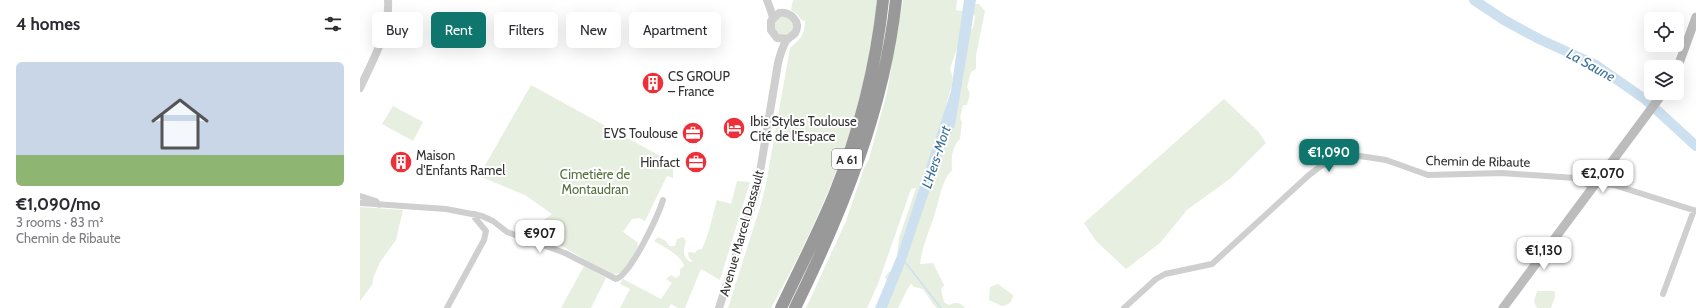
<!DOCTYPE html>
<html lang="en">
<head>
<meta charset="utf-8">
<style>
	:root { --surface:#fff; --page:#f7f7f7; --text:#2b2b33; --muted:#7c7c81; --accent:#0f766e }
	body { margin:0; font-family:Cabin,sans-serif; background:var(--page); color:var(--text); height:100vh; display:flex; flex-direction:column; font-size:15px; white-space:nowrap }
	* { box-sizing:border-box; margin:0 }
	p { font-size:13px; color:var(--muted) }
	.icon { flex:none; width:22px; height:22px; fill:none; stroke:currentColor; stroke-width:2; stroke-linecap:round; stroke-linejoin:round }
	.map { position:relative; flex:1; overflow:hidden }
	.sheet { display:flex; flex-direction:column; background:var(--surface); width:360px }
	.sheet>* { flex:none }
	.banner { position:absolute; left:12px; top:12px; width:380px; height:36px; display:flex; gap:8px }
	.buttons { position:absolute; left:1284px; top:12px; display:grid; gap:8px }
	.buttons a { display:grid; place-items:center; width:40px; height:40px; border-radius:6px; background:var(--surface); box-shadow:0 4px 16px #0002; font-size:20px }
	.price { position:absolute; translate:-50% -34px; padding:0 9px; border-radius:8px; background:#fff; color:#222; font-size:13px; line-height:26px; filter:drop-shadow(0 1px 2px #0008) }
	.price::after { content:''; position:absolute; left:50%; top:24px; width:12px; height:9px; margin-left:-6px; background:inherit; clip-path:polygon(0 0,100% 0,50% 100%) }
	.price.current { background:var(--accent); color:#fff }
	ul { padding:0; list-style:none }
	li { display:grid; align-content:center; gap:8px; height:212px; padding:0 16px }
	li span { display:grid; place-items:center; height:124px; border-radius:6px; color:#555 }
	li>.icon { margin-inline-start:auto }
	span .icon { width:72px; height:72px; fill:#fffc; stroke-width:1 }
	li b { font-size:17px }
	h2 { display:flex; justify-content:space-between; align-items:center; height:48px; padding:0 16px; font-size:17px }
	.tag { padding:0 14px; border-radius:6px; background:var(--surface); box-shadow:0 4px 16px #0002; font-size:14px; line-height:36px }
	.tag.current { background:var(--accent); color:#fff }
	main { display:flex; flex:1; min-height:0 }
	.map>svg:first-child { display:block }
	.green { fill:#e7efe0; fill-rule:evenodd }
	.water { fill:#cce0ef }
	.lines { fill:none; stroke-linecap:round; stroke-linejoin:round }
	.stream { stroke:#cce0ef; stroke-width:1.5 }
	.river { stroke:#cce0ef; stroke-width:10 }
	.minor { stroke:#cfcfcf; stroke-width:6 }
	.tertiary { stroke:#cfcfcf; stroke-width:8 }
	.secondary { stroke:#bcbcbc; stroke-width:9 }
	.motorway { stroke:#999; stroke-width:12 }
	.labels { text-anchor:middle; dominant-baseline:central; stroke-width:4; stroke-linejoin:round; paint-order:stroke }
	.shield { fill:#fff; stroke:#707070; stroke-width:1 }
	.shield-label { font-size:12px; font-weight:bold; fill:#323232 }
	.poi-label { font-size:13px; fill:#323232; stroke:#fff; text-anchor:start }
	.street-label { font-size:13px; fill:#323232; stroke:#fff }
	.park-label { font-size:13px; fill:#53703c; stroke:#fff }
	.water-label { font-size:14px; font-style:italic; fill:#3b7199; stroke:#fff }
</style>
</head>
<body>
<main>
<section class="sheet">
<h2>4 homes<svg class="icon" aria-label="filters" viewBox="0 0 24 24"><path d="M4 7h16M4 17h16"/><circle cx="9" cy="7" r="2"/><circle cx="15" cy="17" r="2"/></svg></h2>
<ul>
<li><span style="background:linear-gradient(#c9d6e8 75%,#8fb573 0)"><svg class="icon" aria-label="home" viewBox="0 0 24 24"><path d="M3 11l9-7 9 7M6 9v11h12V9"/></svg></span><div><b>€1,090/mo</b><p>3 rooms · 83 m²</p><p>Chemin de Ribaute</p></div></li>
</ul>
</section>
<div class="map">
<svg width="1336" height="308" viewBox="0 0 1336 308">
	<rect width="100%" height="100%" fill="#fff"/>
	<path class="green" d="M 433,0 L 517,0 C 515,14 514,28 512,42 C 497,137 457,225 411,308 L 368,308 L 401,204 L 406,184 L 430,48 C 440,39 445,35 445,21 L 441,20 L 437,14 L 431,10 Z
		M 543,0 L 597,0 L 596,10 L 600,11 L 607,9 L 610,30 L 613,28 L 615,16 L 611,13 L 613,4 L 619,4 L 625,11 L 616,55 L 616,69 L 611,72 L 607,87 L 610,94 L 607,105 L 603,105 L 600,118 L 602,122 L 600,139 C 592,146 591,159 592,170 C 581,181 580,199 575,213 C 570,230 562,246 560,264 L 573,263 L 584,285 L 581,289 L 584,302 L 589,305 C 596,302 600,302 605,308 L 576,308 L 563,289 L 554,287 L 551,284 L 548,288 L 538,308 L 527,308 L 532,295 L 525,277 L 529,272 L 541,270 L 537,256 L 539,238 L 556,188 L 551,189 L 518,284 L 507,308 L 446,308 L 486,221 L 504,168 L 509,159 L 527,92 ZM 598,45 L 588,136 C 587,127 586,117 586,108 C 587,94 597,83 590,69 Z
		M 428,16 L 435,25 L 430,35 L 421,36 L 414,30 L 414,24 L 419,17 Z
		M 171,85 L 313,163 L 313,178 L 307,176 L 285,221 L 279,218 L 272,219 L 263,232 L 277,242 L 278,246 C 272,258 266,278 249,274 L 204,247 L 196,244 L 194,242 L 192,243 L 167,238 L 175,224 L 177,225 L 192,214 L 165,195 L 119,176 Z
		M 864,99 L 898,131 L 906,143 L 871,178 L 827,210 L 800,243 L 766,269 L 736,241 L 724,223 Z
		M 33,106 L 63,122 L 53,141 L 22,124 Z
		M 377,181 L 390,182 L 360,280 L 341,269 L 325,308 L 318,308 L 311,304 L 309,308 L 260,308 L 270,289 L 260,284 L 263,279 L 301,299 L 312,283 L 306,279 L 311,275 L 316,278 L 320,275 L 320,269 L 324,266 C 322,256 303,246 294,241 L 298,237 L 306,241 L 309,246 L 315,246 L 317,239 L 323,237 L 326,241 C 323,250 322,256 330,262 L 333,261 L 329,258 L 328,253 L 330,252 L 335,253 L 337,250 L 342,249 C 350,232 352,216 357,200 L 371,204 Z
		M 0,207 L 43,210 L 36,240 L 20,262 L 14,276 L 12,285 L 0,301 Z
		M 224,266 L 246,278 L 231,308 L 201,308 Z
		M 638,284 L 653,295 C 652,302 649,305 642,306 L 629,300 L 630,287 Z
		M 1177,291 L 1195,291 L 1195,297 L 1191,308 L 1177,308 L 1174,302 Z"/>
	<path class="water" d="M 604,0 L 616,0 L 595,125 L 579,162 L 545,263 L 527,308 L 515,308 L 537,256 L 591,91 Z"/>
	<g class="lines">
		<path class="stream" d="M 149,37 L 166,29 L 171,22 L 177,21
			M 545,262 L 581,308"/>
		<path class="river" d="M 1114,0 L 1144,20 L 1179,39 L 1236,65 L 1286,100 L 1336,146"/>
		<path class="minor" d="M 1243,175 L 1254,185
			M 1217,178 L 1233,188
			M 1237,183 L 1254,185 L 1336,211
			M 0,196 L 16,201 L 19,205
			M 0,203 L 86,209 L 122,216 L 133,221 L 147,232 L 205,253 L 256,279 C 271,274 298,216 303,200
			M 1303,294 L 1334,210
			M 87,308 L 124,240 L 126,231 L 115,218 L 115,214
			M 764,308 L 796,279 L 805,274 L 852,264 L 949,175 L 961,166 L 981,158 L 1000,156 L 1026,160 L 1068,175 L 1142,173 L 1215,178 L 1232,177 L 1239,179"/>
		<path class="tertiary" d="M 407,0 L 412,14 L 413,19
			M 0,88 C 13,60 30,31 28,0
			M 359,308 L 397,190 L 418,63 C 420,55 422,48 426,41 C 428,37 432,37 435,33 C 442,22 430,11 419,13 L 411,21 L 411,30 L 417,38 L 428,39"/>
		<path class="secondary" d="M 1317,69 L 1336,17
			M 1143,308 L 1303,93"/>
		<path class="motorway" d="M 421,308 C 439,270 458,233 474,195 C 499,133 516,66 523,0
			M 435,308 C 483,210 524,109 536,0"/>
	</g>
	<defs>
		<g id="building-disc" transform="scale(1.15)"><circle r="9.5" fill="#ed3038" stroke="#fff"/><path d="M-4-6H4V6H1V3H-1V6H-4ZM-2.5-4.3h1.7v1.8h-1.7ZM.8-4.3h1.7v1.8H.8ZM-2.5-1h1.7V.8h-1.7ZM.8-1h1.7V.8H.8Z" fill="#fff"/></g>
		<g id="hotel-disc" transform="scale(1.15)"><circle r="9.5" fill="#ed3038" stroke="#fff"/><path d="M-6-4.5h1.5V1H6V5H4.5V3h-9V5H-6ZM-4 0a1.8 1.8 0 1 1 3.6 0ZM.5 0V-2.5h3Q6-2.5 6 0Z" fill="#fff"/></g>
		<g id="office-disc" transform="scale(1.15)"><circle r="9.5" fill="#ed3038" stroke="#fff"/><path d="M-6-3h4V-5.5h4V-3h4V5H-6ZM-1-4.5V-3h2v-1.5ZM-6 0V1H6V0Z" fill="#fff"/></g>
	</defs>
	<g fill-rule="evenodd">
		<use href="#building-disc" x="293" y="83"/>
		<use href="#hotel-disc" x="374" y="128"/>
		<use href="#office-disc" x="333" y="133"/>
		<use href="#building-disc" x="41" y="162"/>
		<use href="#office-disc" x="336" y="162"/>
	</g>
	<g class="labels">
		<rect class="shield" x="472" y="149" width="30" height="20" rx="3"/>
		<g class="shield-label">
			<text x="487" y="159">A 61</text>
		</g>
		<g class="poi-label">
			<text x="308" y="76">CS GROUP<tspan x="308" dy="15">– France</tspan></text>
			<text x="390" y="121">Ibis Styles Toulouse<tspan x="390" dy="15">Cité de l'Espace</tspan></text>
			<text x="318" y="133" text-anchor="end">EVS Toulouse</text>
			<text x="56" y="155">Maison<tspan x="56" dy="15">d'Enfants Ramel</tspan></text>
			<text x="320" y="162" text-anchor="end">Hinfact</text>
		</g>
		<g class="street-label">
			<text transform="translate(1118 161) rotate(1)">Chemin de Ribaute</text>
			<text transform="translate(381 233) rotate(-74)">Avenue Marcel Dassault</text>
		</g>
		<g class="park-label">
			<text x="235" y="174">Cimetière de<tspan x="235" dy="15">Montaudran</tspan></text>
		</g>
		<g class="water-label">
			<text transform="translate(1231 65) rotate(29)">La Saune</text>
			<text transform="translate(576 157) rotate(-72)">L'Hers-Mort</text>
		</g>
	</g>
</svg>
<div class="buttons">
<a><svg class="icon" aria-label="locate" viewBox="0 0 24 24"><circle cx="12" cy="12" r="6"/><path d="M12 2v4M12 18v4M2 12h4M18 12h4"/></svg></a>
<a><svg class="icon" aria-label="layers" viewBox="0 0 24 24"><path d="M12 4l9 5-9 5-9-5zM3 14l9 5 9-5"/></svg></a>
</div>
<b class="price current" style="left:969px;top:173px">€1,090</b>
<b class="price" style="left:1243px;top:194px">€2,070</b>
<b class="price" style="left:180px;top:254px">€907</b>
<b class="price" style="left:1184px;top:271px">€1,130</b>
<div class="banner">
<a class="tag">Buy</a>
<a class="tag current">Rent</a>
<a class="tag">Filters</a>
<a class="tag">New</a>
<a class="tag">Apartment</a>
</div>
</div>
</main>
</body>
</html>
